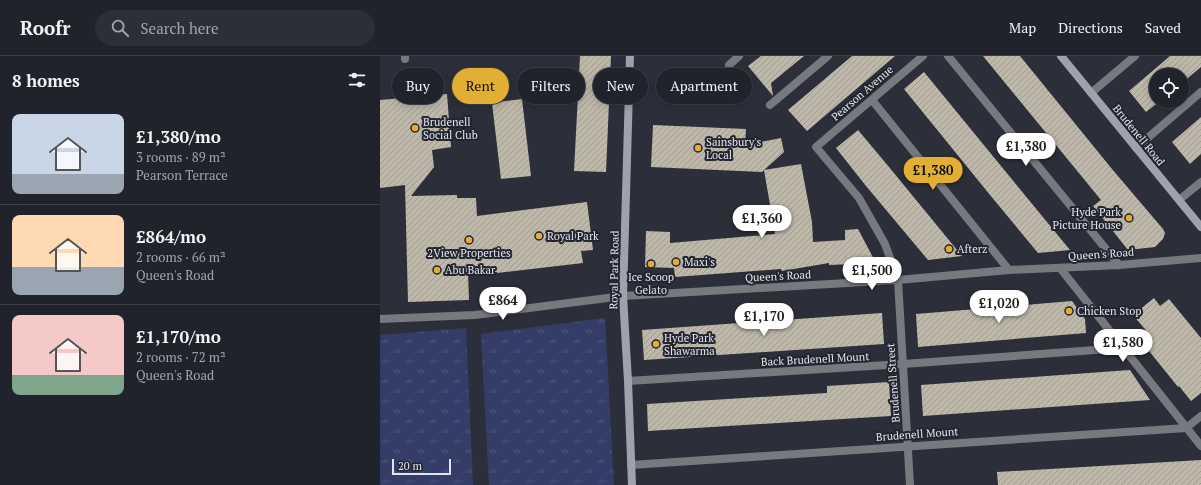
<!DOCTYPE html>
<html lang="en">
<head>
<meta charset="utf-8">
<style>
	:root { --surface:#21232c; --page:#2d2f38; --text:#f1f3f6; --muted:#a2a4a9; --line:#3e4048; --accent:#e2af34 }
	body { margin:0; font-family:"PT Serif",serif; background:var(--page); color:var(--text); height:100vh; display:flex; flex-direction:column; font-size:15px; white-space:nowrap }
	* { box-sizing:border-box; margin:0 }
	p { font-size:13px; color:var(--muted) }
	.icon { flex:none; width:22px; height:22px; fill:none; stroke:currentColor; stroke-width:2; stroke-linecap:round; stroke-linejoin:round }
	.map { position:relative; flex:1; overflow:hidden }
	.sheet { display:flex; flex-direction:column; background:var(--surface); width:380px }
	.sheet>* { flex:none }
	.top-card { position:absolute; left:12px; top:12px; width:380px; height:36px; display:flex; gap:8px }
	.buttons { position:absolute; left:769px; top:12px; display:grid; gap:8px }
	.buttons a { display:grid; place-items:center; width:40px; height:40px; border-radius:50%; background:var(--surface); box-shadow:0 2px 10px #0003,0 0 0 1px var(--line); font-size:20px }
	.scale { position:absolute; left:12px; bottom:10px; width:59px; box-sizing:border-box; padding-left:4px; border:2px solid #e3e5ed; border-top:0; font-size:11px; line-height:14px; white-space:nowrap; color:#e3e5ed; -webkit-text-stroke:3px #232530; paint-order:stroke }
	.price { position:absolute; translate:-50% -34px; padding:0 9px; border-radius:14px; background:#fff; color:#222; font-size:13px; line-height:26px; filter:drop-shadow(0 1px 2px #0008) }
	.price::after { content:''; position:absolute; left:50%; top:24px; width:12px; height:9px; margin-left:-6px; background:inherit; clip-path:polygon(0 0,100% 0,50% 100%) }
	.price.active { background:var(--accent); color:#111 }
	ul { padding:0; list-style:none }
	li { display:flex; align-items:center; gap:12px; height:100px; padding:0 12px }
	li+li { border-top:1px solid var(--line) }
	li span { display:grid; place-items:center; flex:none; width:112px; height:80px; border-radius:8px; color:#555 }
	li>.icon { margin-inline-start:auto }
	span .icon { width:48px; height:48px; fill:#fffc; stroke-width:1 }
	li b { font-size:17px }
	h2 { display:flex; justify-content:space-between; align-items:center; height:48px; padding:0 12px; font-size:17px }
	.chip { padding:0 14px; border-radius:18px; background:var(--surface); box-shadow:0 2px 10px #0003,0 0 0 1px var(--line); font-size:14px; line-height:36px }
	.chip.active { background:var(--accent); color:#111 }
	header { display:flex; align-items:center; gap:24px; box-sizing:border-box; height:56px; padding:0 20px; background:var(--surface); border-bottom:1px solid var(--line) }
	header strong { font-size:19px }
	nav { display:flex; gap:22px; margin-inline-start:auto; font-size:14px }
	.search { width:280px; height:36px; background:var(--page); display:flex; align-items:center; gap:10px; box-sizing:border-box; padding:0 14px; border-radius:22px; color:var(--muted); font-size:15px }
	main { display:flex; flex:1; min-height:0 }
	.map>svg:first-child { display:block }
	.park { fill:url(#park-tufts) }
	.building { fill:url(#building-hatch) }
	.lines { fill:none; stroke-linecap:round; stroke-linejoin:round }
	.lane { stroke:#77797f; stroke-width:8 }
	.street { stroke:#77797f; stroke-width:8 }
	.secondary { stroke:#9fa2ac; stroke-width:8 }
	.poi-dot { fill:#e2af34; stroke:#232530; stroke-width:1.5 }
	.labels { text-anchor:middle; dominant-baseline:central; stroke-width:4; stroke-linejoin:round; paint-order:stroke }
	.street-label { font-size:11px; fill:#e3e5ed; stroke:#232530 }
	.poi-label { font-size:11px; fill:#e3e5ed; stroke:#232530; text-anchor:start }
</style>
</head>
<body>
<header>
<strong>Roofr</strong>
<div class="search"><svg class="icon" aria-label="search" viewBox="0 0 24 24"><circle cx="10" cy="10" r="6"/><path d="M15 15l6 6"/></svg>Search here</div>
<nav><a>Map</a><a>Directions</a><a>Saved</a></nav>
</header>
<main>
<section class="sheet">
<h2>8 homes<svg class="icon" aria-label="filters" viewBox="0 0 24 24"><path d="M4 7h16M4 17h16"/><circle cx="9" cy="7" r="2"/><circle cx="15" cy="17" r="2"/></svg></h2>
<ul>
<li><span style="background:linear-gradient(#c9d6e8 75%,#9aa5b1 0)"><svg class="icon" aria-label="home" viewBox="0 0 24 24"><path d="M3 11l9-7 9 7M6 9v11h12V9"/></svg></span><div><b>£1,380/mo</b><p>3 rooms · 89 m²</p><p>Pearson Terrace</p></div></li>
<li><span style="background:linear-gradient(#ffd9b3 65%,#9aa5b1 0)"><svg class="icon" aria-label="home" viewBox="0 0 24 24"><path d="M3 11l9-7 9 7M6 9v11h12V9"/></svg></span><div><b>£864/mo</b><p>2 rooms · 66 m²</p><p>Queen's Road</p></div></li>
<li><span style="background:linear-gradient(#f6c9c9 75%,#7fa58c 0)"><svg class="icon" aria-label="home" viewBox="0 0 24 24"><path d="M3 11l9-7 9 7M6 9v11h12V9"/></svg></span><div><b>£1,170/mo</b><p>2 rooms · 72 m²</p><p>Queen's Road</p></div></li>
</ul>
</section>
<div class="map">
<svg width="821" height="429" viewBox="0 0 821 429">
	<defs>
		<pattern id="park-tufts" width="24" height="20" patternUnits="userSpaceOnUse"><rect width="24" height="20" fill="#343d68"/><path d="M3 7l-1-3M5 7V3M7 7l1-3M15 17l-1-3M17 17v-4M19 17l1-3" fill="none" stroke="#51597e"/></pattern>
		<pattern id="building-hatch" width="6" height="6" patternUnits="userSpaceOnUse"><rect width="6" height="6" fill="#beb8aa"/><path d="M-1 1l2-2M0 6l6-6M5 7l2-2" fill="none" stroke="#a09b91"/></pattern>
	</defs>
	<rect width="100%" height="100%" fill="#2c2f3a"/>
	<path class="park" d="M 225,262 L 234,429 L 109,429 L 101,278 Z
		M 86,272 L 93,429 L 0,429 L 0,279 Z"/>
	<path class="building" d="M 200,0 L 231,0 L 226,116 L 194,115 Z
		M 381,0 L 424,0 L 391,27 L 393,40 L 368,10 Z
		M 472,0 L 515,0 L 427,75 L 408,54 Z
		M 603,0 L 640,0 L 732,113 L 783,173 L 785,177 L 783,183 L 775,191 L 748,194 L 713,150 L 721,144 Z
		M 790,0 L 821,0 L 821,11 L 802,27 L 802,19 L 776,19 L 776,45 L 780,45 L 766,56 L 749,35 Z
		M 544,16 L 639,132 L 690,194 L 658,197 L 610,139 L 524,33 Z
		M 67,38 L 71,91 L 52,94 L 54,111 L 31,140 L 77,139 L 77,142 L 96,142 L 97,160 L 207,146 L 213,194 L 201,195 L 203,207 L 117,217 L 117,216 L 88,217 L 89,244 L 28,246 L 25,129 L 0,132 L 0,44 Z
		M 142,43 L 151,120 L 121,123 L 112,47 Z
		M 821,61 L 821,98 L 810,108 L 792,86 Z
		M 273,69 L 366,73 L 365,89 L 401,82 L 404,96 L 382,116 L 271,111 Z
		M 478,74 L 509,111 L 582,200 L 548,204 L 486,130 L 456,92 Z
		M 421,108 L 432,166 L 433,186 L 465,184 L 465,174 L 478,173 L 496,207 L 449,209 L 449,207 L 402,215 L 401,213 L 295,221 L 294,212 L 265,211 L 266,175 L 290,176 L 290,187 L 395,178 L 384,114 Z
		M 774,242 L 780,250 L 789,243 L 821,282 L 821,337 L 811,345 L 799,330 L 798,331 L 761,285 L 769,278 L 753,259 Z
		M 692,245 L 705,263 L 706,277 L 538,291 L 536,258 Z
		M 502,257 L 504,288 L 264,304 L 262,274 Z
		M 750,314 L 770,344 L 543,360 L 541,329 Z
		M 509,326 L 511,360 L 268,375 L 267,348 L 447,337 L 447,330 Z
		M 821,404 L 821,429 L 618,429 L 617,416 Z"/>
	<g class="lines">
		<path class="lane" d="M 756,92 L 821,36
			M 248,325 L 523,308 L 743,292"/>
		<path class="street" d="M 25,0 L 25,3
			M 568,0 L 739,209
			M 349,9 L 359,0
			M 711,37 L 755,0
			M 492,44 L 629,214
			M 390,49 L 448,0
			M 799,144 L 821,126
			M 680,212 L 821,390
			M 0,263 L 95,259 L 243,240 L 518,224 L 629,214 L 739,209 L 821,202
			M 251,409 L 806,372 L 821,360
			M 530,429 L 518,224 L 505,188 L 479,142 L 436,91 L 543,0"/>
		<path class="secondary" d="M 250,0 L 243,240 L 248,325 L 252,429
			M 681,0 L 821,171"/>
	</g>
	<g class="poi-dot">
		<circle cx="35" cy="72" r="4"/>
		<circle cx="318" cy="92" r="4"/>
		<circle cx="749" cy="162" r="4"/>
		<circle cx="159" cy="180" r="4"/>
		<circle cx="89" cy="184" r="4"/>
		<circle cx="569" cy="193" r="4"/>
		<circle cx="296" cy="206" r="4"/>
		<circle cx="271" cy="208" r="4"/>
		<circle cx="57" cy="214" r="4"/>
		<circle cx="689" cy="255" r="4"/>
		<circle cx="276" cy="288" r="4"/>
	</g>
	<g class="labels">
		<g class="street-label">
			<text transform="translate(482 37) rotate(-41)">Pearson Avenue</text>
			<text transform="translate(759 79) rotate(51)">Brudenell Road</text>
			<text transform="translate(721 198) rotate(-4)">Queen's Road</text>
			<text transform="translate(234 214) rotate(-89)">Royal Park Road</text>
			<text transform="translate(398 220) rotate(-3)">Queen's Road</text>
			<text transform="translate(435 303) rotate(-3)">Back Brudenell Mount</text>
			<text transform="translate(513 327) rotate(-94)">Brudenell Street</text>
			<text transform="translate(537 378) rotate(-4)">Brudenell Mount</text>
		</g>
		<g class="poi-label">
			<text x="43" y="66">Brudenell<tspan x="43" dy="13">Social Club</tspan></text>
			<text x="326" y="86">Sainsbury's<tspan x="326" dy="13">Local</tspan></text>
			<text x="741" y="156" text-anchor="end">Hyde Park<tspan x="741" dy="13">Picture House</tspan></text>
			<text x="167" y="180">Royal Park</text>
			<text x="577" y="193">Afterz</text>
			<text x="89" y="197" text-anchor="middle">2View Properties</text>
			<text x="304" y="206">Maxi's</text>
			<text x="65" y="214">Abu Bakar</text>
			<text x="271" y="221" text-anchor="middle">Ice Scoop<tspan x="271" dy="13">Gelato</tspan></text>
			<text x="697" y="255">Chicken Stop</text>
			<text x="284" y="282">Hyde Park<tspan x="284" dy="13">Shawarma</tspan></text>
		</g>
	</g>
</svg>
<div class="buttons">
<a><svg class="icon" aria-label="locate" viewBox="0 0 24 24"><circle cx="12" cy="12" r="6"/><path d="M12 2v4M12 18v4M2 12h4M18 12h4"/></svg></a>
</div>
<div class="scale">20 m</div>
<b class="price" style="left:646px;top:111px">£1,380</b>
<b class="price active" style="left:553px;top:135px">£1,380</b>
<b class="price" style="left:382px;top:183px">£1,360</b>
<b class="price" style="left:492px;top:235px">£1,500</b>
<b class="price" style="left:123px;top:265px">£864</b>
<b class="price" style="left:619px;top:268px">£1,020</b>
<b class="price" style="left:384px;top:281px">£1,170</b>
<b class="price" style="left:743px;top:307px">£1,580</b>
<div class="top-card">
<a class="chip">Buy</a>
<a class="chip active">Rent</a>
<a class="chip">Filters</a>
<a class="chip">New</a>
<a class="chip">Apartment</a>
</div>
</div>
</main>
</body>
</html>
